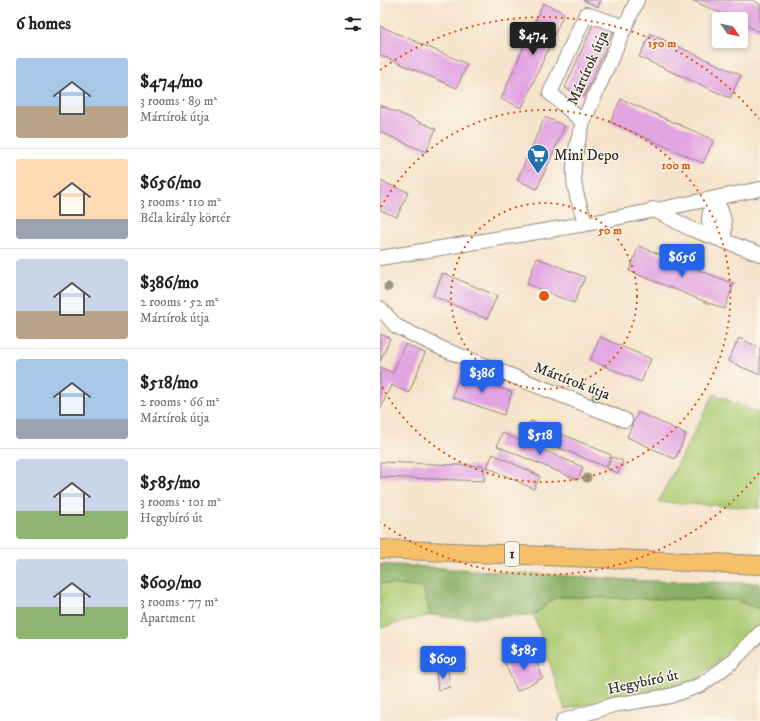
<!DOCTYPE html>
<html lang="en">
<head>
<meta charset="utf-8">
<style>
	:root { --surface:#fff; --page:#f2f2f2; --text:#202124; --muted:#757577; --line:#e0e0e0; --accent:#2563eb }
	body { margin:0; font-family:"IM FELL DW Pica",serif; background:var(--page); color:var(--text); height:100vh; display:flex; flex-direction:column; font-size:15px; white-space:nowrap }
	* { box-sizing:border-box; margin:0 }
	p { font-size:13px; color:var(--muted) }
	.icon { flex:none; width:22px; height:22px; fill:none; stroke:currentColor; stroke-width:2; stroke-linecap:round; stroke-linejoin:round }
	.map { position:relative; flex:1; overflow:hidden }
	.sheet { display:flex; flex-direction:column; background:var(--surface); width:380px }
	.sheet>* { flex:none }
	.needle { width:26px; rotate:123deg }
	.controls { position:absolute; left:332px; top:12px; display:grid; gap:8px }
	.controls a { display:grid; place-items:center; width:36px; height:36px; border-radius:4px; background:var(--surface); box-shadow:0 2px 6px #0003; font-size:20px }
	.price { position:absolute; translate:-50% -34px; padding:0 9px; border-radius:4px; background:var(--accent); color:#fff; font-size:13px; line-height:26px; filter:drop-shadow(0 1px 2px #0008) }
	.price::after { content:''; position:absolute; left:50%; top:24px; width:12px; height:9px; margin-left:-6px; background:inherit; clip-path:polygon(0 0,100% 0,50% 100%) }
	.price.current { background:#222; color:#fff }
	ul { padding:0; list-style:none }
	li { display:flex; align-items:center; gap:12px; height:100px; padding:0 16px }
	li+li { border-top:1px solid var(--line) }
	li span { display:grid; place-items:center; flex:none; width:112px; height:80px; border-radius:4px; color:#555 }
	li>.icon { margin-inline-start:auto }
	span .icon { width:48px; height:48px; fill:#fffc; stroke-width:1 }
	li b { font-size:17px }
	h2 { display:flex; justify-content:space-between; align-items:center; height:48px; padding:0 16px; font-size:17px }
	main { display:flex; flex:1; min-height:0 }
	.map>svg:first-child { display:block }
	.green { fill:#adcc74; stroke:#6c7c50 }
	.forest { fill:#8ab066; stroke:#5a6e48 }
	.building { fill:#e3a4e2 }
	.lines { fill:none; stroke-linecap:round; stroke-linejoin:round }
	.minor-casing { stroke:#90877b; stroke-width:16 }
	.major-casing { stroke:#90877b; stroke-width:20 }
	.minor { stroke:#fff; stroke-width:14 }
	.major { stroke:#f6c06b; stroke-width:18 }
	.tree { fill:#9c987f }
	.ring { fill:none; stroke:#df570e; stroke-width:2; stroke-dasharray:2 4 }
	.labels { text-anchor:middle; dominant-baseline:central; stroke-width:3; stroke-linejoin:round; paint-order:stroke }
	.shield { fill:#fbf7ec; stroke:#696865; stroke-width:1 }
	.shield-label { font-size:14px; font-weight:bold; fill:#2b2b2b }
	.street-label { font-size:15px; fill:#2b2b2b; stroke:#fbf7ec }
	.poi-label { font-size:15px; fill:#2b2b2b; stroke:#fbf7ec; text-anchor:start }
	.centre { fill:#df570e; stroke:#fbf7ec; stroke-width:2 }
	.ring-label { font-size:12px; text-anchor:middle; font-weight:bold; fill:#df570e; stroke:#fbf7ec; stroke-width:3; stroke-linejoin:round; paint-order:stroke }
</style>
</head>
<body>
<main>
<section class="sheet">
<h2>6 homes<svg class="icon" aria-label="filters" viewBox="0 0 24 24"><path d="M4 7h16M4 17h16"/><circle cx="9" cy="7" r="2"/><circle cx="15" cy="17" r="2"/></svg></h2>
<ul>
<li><span style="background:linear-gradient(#a9c7e8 60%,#b9a48a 0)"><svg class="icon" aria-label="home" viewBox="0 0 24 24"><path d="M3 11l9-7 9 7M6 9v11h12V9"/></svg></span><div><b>$474/mo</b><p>3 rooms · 89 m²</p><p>Mártírok útja</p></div></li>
<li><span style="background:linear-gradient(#ffd9b3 75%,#9aa5b1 0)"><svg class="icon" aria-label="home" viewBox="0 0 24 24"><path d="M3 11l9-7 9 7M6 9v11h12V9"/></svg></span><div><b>$656/mo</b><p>3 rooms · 110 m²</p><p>Béla király körtér</p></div></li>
<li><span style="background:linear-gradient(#c9d6e8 65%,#b9a48a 0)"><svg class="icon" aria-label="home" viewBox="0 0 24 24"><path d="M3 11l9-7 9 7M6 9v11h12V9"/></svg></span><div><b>$386/mo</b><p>2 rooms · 52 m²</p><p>Mártírok útja</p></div></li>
<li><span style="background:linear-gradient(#a9c7e8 75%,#9aa5b1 0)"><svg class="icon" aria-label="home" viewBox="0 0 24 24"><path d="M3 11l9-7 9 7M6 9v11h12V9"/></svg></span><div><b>$518/mo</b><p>2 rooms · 66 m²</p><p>Mártírok útja</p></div></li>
<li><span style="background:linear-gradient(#c9d6e8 65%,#8fb573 0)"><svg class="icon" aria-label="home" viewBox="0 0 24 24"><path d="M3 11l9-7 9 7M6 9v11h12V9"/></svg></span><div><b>$585/mo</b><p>3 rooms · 101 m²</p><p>Hegybíró út</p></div></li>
<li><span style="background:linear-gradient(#c9d6e8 60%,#8fb573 0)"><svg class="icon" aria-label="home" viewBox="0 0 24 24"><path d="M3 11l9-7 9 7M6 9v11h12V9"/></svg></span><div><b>$609/mo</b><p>3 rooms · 77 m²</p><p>Apartment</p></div></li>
</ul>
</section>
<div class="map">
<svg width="380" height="721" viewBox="0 0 380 721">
	<rect width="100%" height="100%" fill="#fbf7ec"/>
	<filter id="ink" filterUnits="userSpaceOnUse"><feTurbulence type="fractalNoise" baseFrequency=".025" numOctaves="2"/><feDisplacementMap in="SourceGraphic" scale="8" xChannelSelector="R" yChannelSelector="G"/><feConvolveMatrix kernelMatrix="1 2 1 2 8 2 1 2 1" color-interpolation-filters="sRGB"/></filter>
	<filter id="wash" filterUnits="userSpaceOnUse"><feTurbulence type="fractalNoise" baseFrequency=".012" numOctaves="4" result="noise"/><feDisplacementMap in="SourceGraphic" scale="16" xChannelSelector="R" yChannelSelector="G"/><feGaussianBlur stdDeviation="0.9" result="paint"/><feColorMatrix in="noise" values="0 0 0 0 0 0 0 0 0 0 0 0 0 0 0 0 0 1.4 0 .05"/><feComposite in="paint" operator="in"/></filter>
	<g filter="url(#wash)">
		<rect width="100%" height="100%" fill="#f6e3cb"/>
		<path class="green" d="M 334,394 L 380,414 L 380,508 L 278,502 Z
			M 0,583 L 44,588 L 50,615 L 0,628 Z
			M 176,597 L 355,600 L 380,609 L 380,623 L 315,681 L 185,709 L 154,615 Z"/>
		<path class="forest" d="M 0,564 L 267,581 L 380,583 L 380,609 L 355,600 L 176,597 L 154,615 L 84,618 L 50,615 L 43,588 L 0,583 Z"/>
		<g id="blocks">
			<path class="building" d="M 203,0 L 221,0 L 218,7 Z
				M 312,0 L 372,0 L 380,4 L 380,32 L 361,23 L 361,19 L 353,19 Z
				M 163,3 L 184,13 L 142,108 L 121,99 Z
				M 214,22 L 233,31 L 204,97 L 185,88 Z
				M 0,26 L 87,64 L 77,88 L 0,55 Z
				M 270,34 L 361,75 L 350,98 L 259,57 Z
				M 241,99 L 334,140 L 323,163 L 230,122 Z
				M 0,105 L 56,129 L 46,152 L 0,132 Z
				M 165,117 L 185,126 L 157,189 L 137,180 Z
				M 0,181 L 28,192 L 17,217 L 0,210 Z
				M 259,246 L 354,284 L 344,309 L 249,271 Z
				M 157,258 L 205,277 L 194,303 L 147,284 Z
				M 63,273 L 117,296 L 107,319 L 53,296 Z
				M 0,334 L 10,338 L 0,362 Z
				M 220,337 L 271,359 L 261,382 L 210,360 Z
				M 359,338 L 380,348 L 380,375 L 348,361 Z
				M 25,344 L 45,353 L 29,393 L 11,385 L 0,410 L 0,367 L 13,373 Z
				M 80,374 L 132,392 L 124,415 L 72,397 Z
				M 258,412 L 306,434 L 295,459 L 247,437 Z
				M 151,421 L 231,455 L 226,467 L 145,434 Z
				M 122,433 L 203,467 L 198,480 L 117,446 Z
				M 113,454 L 160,476 L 154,489 L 107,467 Z
				M 232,457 L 243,461 L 238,473 L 227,469 Z
				M 0,462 L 104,466 L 104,481 L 0,477 Z
				M 153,651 L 163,678 L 137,691 L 125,663 Z
				M 68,670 L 70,687 L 58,690 L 56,673 Z"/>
		</g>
	</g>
	<g filter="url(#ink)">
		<use href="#blocks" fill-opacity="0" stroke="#90877b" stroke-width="1"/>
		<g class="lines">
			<g class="minor-casing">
				<path id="minor" d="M 203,122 L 170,93 L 206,14 L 245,27
					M 335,198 C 327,217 325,225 341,240
					M 335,198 C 343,213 347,224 343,241
					M 273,209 L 311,229 L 380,254
					M 206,224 C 202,212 197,200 195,187 C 191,166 197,143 203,122 L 257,0
					M 0,258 L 206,224 L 380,189
					M 0,308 L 16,326 L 63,349 L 245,420
					M 183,721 L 233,705 L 290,696 L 321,685 L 352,662 L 380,633"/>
			</g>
			<g class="major-casing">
				<path id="major" d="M 0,549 L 380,565"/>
			</g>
			<use href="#minor" class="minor"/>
			<use href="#major" class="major"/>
		</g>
		<g class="tree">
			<circle cx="8" cy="287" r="4.5"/>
			<circle cx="216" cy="397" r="4.5"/>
			<circle cx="207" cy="478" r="4.5"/>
		</g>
	</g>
	<g class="ring">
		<circle cx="164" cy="296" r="93"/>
		<path d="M1 207A186 186 0 1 1 1 385"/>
		<path d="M379 473A279 279 0 0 1 0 522M0 70A279 279 0 0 1 379 119"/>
	</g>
	<defs>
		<g id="supermarket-pin" transform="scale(1.15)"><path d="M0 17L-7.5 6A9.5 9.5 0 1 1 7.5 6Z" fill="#1f6fb2" stroke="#fbf7ec"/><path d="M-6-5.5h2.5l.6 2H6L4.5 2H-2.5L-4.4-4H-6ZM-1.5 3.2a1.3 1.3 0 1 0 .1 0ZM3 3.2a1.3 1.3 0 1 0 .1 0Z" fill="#fff"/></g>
	</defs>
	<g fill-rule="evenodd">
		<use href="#supermarket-pin" x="158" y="155"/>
	</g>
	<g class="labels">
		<rect class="shield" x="125" y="542" width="14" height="24" rx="3"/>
		<g class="shield-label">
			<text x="132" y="554">1</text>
		</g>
		<g class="street-label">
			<text transform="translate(208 68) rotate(-66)">Mártírok útja</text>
			<text transform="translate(192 381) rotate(21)">Mártírok útja</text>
			<text transform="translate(263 682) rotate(-12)">Hegybíró út</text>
		</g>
		<g class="poi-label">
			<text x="174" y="155">Mini Depo</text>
		</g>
	</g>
	<circle cx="164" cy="296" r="6" class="centre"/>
	<g class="ring-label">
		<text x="282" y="47">150 m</text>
		<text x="296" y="169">100 m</text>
		<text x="230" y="234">50 m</text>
	</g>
</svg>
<div class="controls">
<a><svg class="needle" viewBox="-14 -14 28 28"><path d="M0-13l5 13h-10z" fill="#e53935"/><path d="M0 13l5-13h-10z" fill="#757577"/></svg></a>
</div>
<b class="price current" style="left:153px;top:56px">$474</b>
<b class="price" style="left:302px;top:278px">$656</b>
<b class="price" style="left:102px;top:394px">$386</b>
<b class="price" style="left:160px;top:456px">$518</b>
<b class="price" style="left:144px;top:671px">$585</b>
<b class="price" style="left:63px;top:680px">$609</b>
</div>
</main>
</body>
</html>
